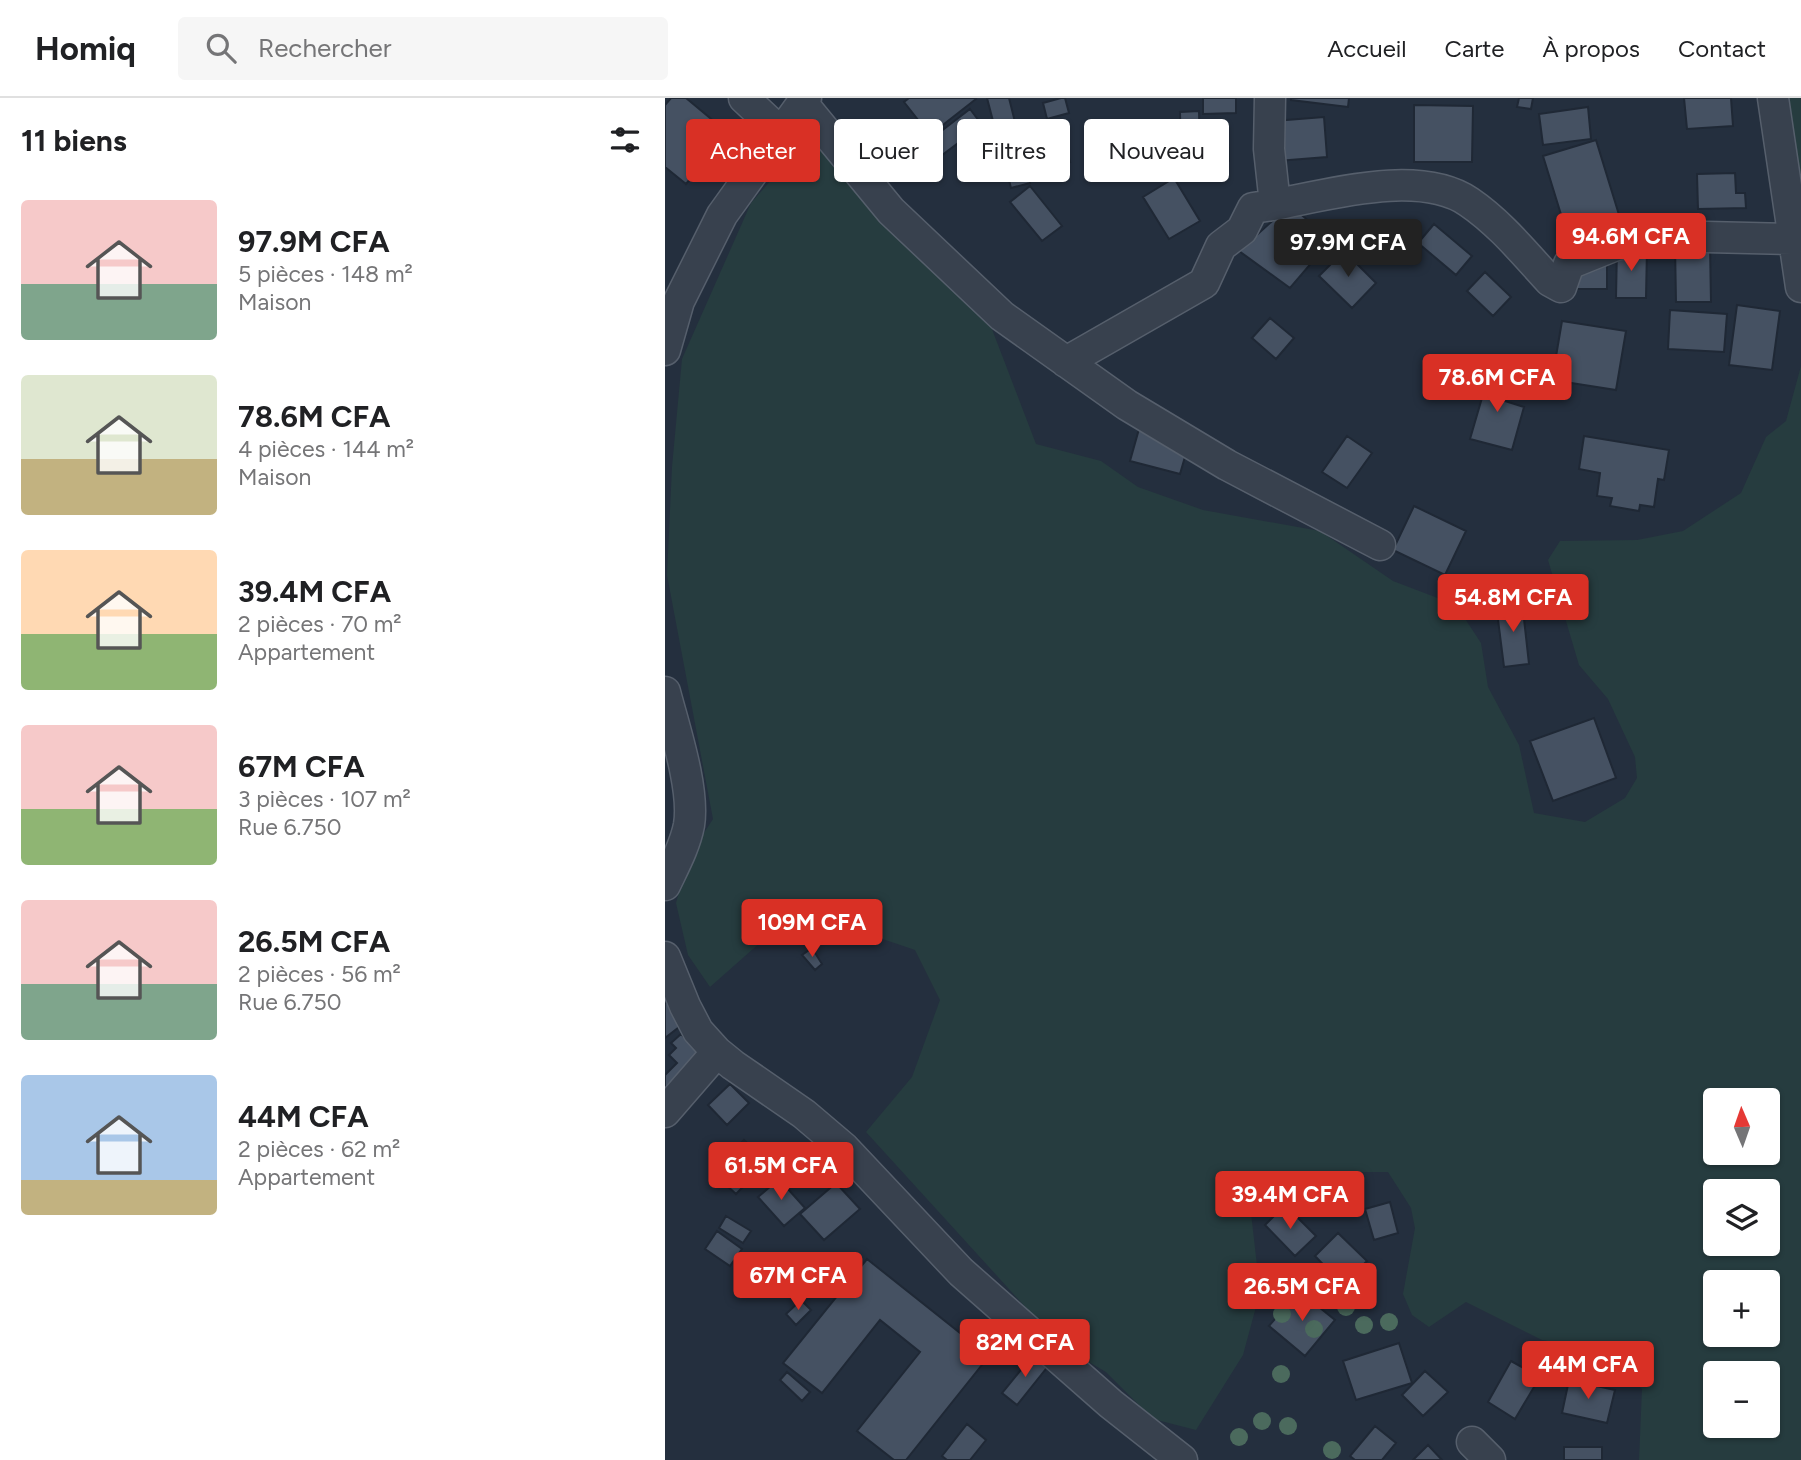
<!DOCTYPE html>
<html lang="fr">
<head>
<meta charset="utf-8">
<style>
	:root { --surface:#fff; --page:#f6f6f6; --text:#202124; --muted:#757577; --line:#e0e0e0; --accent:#d93025 }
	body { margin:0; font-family:Figtree,sans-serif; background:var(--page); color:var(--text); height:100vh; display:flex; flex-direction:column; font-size:26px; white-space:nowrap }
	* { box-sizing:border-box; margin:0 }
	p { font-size:23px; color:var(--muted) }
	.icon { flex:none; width:38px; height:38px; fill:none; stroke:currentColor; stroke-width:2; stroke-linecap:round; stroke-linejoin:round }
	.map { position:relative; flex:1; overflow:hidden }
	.sheet { display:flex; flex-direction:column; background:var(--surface); width:665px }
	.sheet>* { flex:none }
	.banner { position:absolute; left:21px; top:21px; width:665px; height:63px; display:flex; gap:14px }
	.needle { width:46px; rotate:358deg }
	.fabs { position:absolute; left:1038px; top:990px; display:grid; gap:14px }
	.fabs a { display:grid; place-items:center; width:77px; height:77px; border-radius:7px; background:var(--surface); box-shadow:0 2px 5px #0004; font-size:35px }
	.price { position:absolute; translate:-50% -60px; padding:0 16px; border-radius:7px; background:var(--accent); color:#fff; font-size:23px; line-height:46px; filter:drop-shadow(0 2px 4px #0008) }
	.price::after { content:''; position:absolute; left:50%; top:42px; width:21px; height:16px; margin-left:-10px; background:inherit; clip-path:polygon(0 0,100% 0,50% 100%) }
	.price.on { background:#222; color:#fff }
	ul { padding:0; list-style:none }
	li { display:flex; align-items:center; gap:21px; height:175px; padding:0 21px }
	li span { display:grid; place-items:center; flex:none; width:196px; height:140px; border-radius:7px; color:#555 }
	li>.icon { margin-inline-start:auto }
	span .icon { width:84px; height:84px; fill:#fffc; stroke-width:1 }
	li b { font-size:30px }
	h2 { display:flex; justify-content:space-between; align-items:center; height:84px; padding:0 21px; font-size:30px }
	.tag { padding:0 24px; border-radius:7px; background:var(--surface); box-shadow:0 2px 5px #0004; font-size:24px; line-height:63px }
	.tag.on { background:var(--accent); color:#fff }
	header { display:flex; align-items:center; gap:42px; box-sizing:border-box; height:98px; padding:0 35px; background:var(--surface); border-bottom:2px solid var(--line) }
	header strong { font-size:33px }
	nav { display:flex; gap:38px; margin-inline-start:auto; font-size:24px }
	.search { width:490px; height:63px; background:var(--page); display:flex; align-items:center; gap:18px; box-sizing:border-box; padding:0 24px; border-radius:7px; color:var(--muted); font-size:26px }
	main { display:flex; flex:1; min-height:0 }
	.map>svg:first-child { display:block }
	.green { fill:#263c3f; fill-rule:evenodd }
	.building { fill:#455162; stroke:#1f2835; stroke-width:2 }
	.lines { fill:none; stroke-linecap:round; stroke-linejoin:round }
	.minor-casing { stroke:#565f6c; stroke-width:33 }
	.minor { stroke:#38414e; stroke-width:30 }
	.tree { fill:#4b6a5d }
</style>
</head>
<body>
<header>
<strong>Homiq</strong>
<div class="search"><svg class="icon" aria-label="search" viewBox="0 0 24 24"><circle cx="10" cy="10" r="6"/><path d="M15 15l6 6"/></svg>Rechercher</div>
<nav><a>Accueil</a><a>Carte</a><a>À propos</a><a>Contact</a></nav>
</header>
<main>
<section class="sheet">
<h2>11 biens<svg class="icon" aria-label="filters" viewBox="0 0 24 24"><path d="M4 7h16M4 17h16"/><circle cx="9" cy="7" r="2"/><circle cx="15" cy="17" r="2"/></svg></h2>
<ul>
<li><span style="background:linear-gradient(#f6c9c9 60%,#7fa58c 0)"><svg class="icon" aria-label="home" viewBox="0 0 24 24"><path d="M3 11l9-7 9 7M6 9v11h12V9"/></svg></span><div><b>97.9M CFA</b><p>5 pièces · 148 m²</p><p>Maison</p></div></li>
<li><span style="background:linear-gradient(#dfe7d0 60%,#c2b280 0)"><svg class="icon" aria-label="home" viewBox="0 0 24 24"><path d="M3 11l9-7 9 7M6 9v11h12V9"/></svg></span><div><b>78.6M CFA</b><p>4 pièces · 144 m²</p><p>Maison</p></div></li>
<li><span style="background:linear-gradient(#ffd9b3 60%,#8fb573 0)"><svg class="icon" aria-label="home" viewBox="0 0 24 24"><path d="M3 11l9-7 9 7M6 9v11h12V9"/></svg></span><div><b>39.4M CFA</b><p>2 pièces · 70 m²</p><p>Appartement</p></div></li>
<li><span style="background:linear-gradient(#f6c9c9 60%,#8fb573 0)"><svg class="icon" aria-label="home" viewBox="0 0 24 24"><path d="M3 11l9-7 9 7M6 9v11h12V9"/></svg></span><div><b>67M CFA</b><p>3 pièces · 107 m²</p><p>Rue 6.750</p></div></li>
<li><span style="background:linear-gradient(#f6c9c9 60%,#7fa58c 0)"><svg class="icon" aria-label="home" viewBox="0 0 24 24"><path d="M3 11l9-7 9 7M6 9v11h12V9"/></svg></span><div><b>26.5M CFA</b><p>2 pièces · 56 m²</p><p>Rue 6.750</p></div></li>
<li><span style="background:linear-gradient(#a9c7e8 75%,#c2b280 0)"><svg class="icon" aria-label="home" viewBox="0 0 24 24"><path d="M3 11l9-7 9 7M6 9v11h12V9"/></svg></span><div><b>44M CFA</b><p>2 pièces · 62 m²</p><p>Appartement</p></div></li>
</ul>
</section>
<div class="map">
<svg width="1136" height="1362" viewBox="0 0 1136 1362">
	<rect width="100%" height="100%" fill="#242f3e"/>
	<path class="green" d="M 1121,0 L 1136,0 L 1136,78 Z
		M 142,41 L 194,85 L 325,226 L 371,346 L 436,363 L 473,389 L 538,412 L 655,433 L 728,483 L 791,507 L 816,545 L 823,589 L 854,647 L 869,715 L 920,724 L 960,700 L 972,680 L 970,659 L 943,601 L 914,567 L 883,462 L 895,443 L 972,442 L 1018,433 L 1076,395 L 1101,339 L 1121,323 L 1136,268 L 1136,1362 L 974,1362 L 977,1291 L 922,1250 L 877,1242 L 801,1204 L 764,1229 L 747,1217 L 738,1196 L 750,1130 L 746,1110 L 723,1074 L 634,1074 L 591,1086 L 585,1106 L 595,1194 L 578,1257 L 531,1332 L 488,1321 L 441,1274 L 395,1247 L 201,1034 L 247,979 L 275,902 L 250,852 L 132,812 L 45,889 L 23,857 L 11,805 L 24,758 L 48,721 L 2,477 L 7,369 L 17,261 L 86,105 ZM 1050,1003 L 1102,1003 L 1102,1055 L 1050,1055 ZM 1050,1094 L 1102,1094 L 1102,1146 L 1050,1146 ZM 1050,1185 L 1102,1185 L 1102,1237 L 1050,1237 ZM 1050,1276 L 1102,1276 L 1102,1328 L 1050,1328 Z"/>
	<path class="building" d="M 6,0 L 21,0 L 63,35 L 21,86 L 0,69 L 0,7 Z
		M 244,0 L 310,0 L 311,1 L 265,37 L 239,4 Z
		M 322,0 L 344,0 L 354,40 L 334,46 Z
		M 396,0 L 400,0 L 404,15 L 382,21 L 378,5 Z
		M 538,0 L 571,0 L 571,15 L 538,16 Z
		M 626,0 L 684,0 L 683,9 L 626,2 Z
		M 854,0 L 868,0 L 866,11 L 852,9 Z
		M 1019,0 L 1066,0 L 1068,28 L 1022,31 Z
		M 749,7 L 808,8 L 807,64 L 749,64 Z
		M 923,9 L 926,41 L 878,47 L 874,16 Z
		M 305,11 L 317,27 L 248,79 L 236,64 Z
		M 534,13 L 535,59 L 516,59 L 515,14 Z
		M 659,19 L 662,59 L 612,63 L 609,23 Z
		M 562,28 L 564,63 L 541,64 L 539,29 Z
		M 931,42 L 955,120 L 902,136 L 878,58 Z
		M 400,45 L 405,64 L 375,72 L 370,52 Z
		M 355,46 L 365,85 L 346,90 L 336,51 Z
		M 1070,75 L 1071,95 L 1080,95 L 1081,110 L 1033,111 L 1032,76 Z
		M 509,80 L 535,123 L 504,141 L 478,99 Z
		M 365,88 L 397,128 L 377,143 L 345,104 Z
		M 625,107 L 666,142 L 625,190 L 574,153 Z
		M 769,126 L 807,158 L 791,177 L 753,145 Z
		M 1010,147 L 1045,147 L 1046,204 L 1011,204 Z
		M 952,149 L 982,150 L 981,200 L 951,200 Z
		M 679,153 L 711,185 L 687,210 L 654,178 Z
		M 908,167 L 942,167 L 942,191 L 908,191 Z
		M 820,174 L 846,199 L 828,218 L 802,193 Z
		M 1072,207 L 1115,213 L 1107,272 L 1064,267 Z
		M 1005,212 L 1062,216 L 1059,254 L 1003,251 Z
		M 605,220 L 629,240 L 611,261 L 587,240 Z
		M 897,223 L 961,233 L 951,292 L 887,282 Z
		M 826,269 L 845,274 L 837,302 L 859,309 L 847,352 L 805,341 Z
		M 474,331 L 524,345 L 515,376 L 465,363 Z
		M 682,338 L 707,355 L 682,390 L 657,374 Z
		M 919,338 L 1004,352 L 999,382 L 993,381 L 989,409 L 975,407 L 974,413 L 945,408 L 947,400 L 932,398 L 935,375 L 914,371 Z
		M 749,408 L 801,433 L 780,477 L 728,452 Z
		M 857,503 L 864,566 L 839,569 L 831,506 Z
		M 929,620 L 951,680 L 888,703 L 865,643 Z
		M 147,850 L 157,866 L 150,872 L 137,857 Z
		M 0,902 L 18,926 L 0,940 Z
		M 16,936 L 39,959 L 0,993 L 0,977 L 12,965 L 4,957 L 11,950 L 6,945 Z
		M 65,986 L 84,1005 L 62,1027 L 43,1007 Z
		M 79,1042 L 102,1064 L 71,1096 L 48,1075 Z
		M 114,1081 L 140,1110 L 119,1128 L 93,1099 Z
		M 171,1085 L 195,1111 L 159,1142 L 135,1116 Z
		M 725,1104 L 733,1135 L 709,1142 L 700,1111 Z
		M 620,1107 L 651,1138 L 630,1158 L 600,1127 Z
		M 61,1118 L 86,1133 L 78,1145 L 54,1130 Z
		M 52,1133 L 77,1151 L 65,1168 L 40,1151 Z
		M 673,1135 L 702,1163 L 678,1187 L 650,1158 Z
		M 202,1161 L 324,1258 L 241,1362 L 229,1362 L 192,1333 L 255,1254 L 215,1222 L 157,1295 L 118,1265 Z
		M 634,1193 L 670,1222 L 640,1258 L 604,1228 Z
		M 136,1202 L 146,1212 L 131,1227 L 121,1216 Z
		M 734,1245 L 747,1285 L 691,1302 L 678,1263 Z
		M 369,1256 L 384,1267 L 352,1307 L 337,1295 Z
		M 846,1263 L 875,1279 L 850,1321 L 823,1304 Z
		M 760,1273 L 783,1294 L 758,1318 L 737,1297 Z
		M 122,1274 L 145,1294 L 137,1303 L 115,1282 Z
		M 904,1282 L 950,1292 L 942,1325 L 897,1315 Z
		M 302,1326 L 321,1342 L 305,1362 L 282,1362 L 277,1358 Z
		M 710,1328 L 731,1345 L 717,1362 L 690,1362 L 685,1358 Z
		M 763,1347 L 777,1362 L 748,1362 Z
		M 899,1349 L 937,1349 L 937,1362 L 899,1362 Z"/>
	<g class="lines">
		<g class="minor-casing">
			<path id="minor" d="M 79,0 L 115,34
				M 1108,0 L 1136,189
				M 137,5 L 226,113 L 337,218 L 462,307 L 562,367 L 715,447
				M 608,107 C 663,97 754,70 804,104 C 835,125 860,156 885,183 L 896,189 L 904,166 L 951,147 L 1000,138 L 1127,141
				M 0,252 L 14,203 L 57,117 L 141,0
				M 401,264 L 539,185 L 556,148 L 577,132 L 588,110 L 608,107 L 609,97 L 604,51 L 605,0
				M 0,594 C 9,629 30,691 24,727 C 20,748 9,768 0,787
				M 0,859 L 20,908 L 33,933 L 52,954 L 68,967 L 139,1016 L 179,1050 L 296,1174 L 446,1306 L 517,1362
				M 0,1014 L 52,954
				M 807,1344 L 825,1362"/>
		</g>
		<use href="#minor" class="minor"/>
	</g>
	<g class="tree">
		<circle cx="631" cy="1177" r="9"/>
		<circle cx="649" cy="1196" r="9"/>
		<circle cx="681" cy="1209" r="9"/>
		<circle cx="617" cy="1216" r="9"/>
		<circle cx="724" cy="1224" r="9"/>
		<circle cx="699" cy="1227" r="9"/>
		<circle cx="649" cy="1231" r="9"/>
		<circle cx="616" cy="1276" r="9"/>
		<circle cx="597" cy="1323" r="9"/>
		<circle cx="623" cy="1328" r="9"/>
		<circle cx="574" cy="1339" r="9"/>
		<circle cx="667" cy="1352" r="9"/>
	</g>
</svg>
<div class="fabs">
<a><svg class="needle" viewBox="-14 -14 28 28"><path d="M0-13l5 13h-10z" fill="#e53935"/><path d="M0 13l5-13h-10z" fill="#757577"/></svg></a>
<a><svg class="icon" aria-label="layers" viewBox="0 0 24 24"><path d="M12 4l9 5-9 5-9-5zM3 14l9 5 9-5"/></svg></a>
<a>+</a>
<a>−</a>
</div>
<b class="price" style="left:966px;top:175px">94.6M CFA</b>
<b class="price on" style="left:683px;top:181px">97.9M CFA</b>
<b class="price" style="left:832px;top:316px">78.6M CFA</b>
<b class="price" style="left:848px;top:536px">54.8M CFA</b>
<b class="price" style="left:147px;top:861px">109M CFA</b>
<b class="price" style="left:116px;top:1104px">61.5M CFA</b>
<b class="price" style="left:625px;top:1133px">39.4M CFA</b>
<b class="price" style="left:133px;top:1214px">67M CFA</b>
<b class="price" style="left:637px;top:1225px">26.5M CFA</b>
<b class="price" style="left:360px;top:1281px">82M CFA</b>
<b class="price" style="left:923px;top:1303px">44M CFA</b>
<div class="banner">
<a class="tag on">Acheter</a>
<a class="tag">Louer</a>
<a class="tag">Filtres</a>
<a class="tag">Nouveau</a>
</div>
</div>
</main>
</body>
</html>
